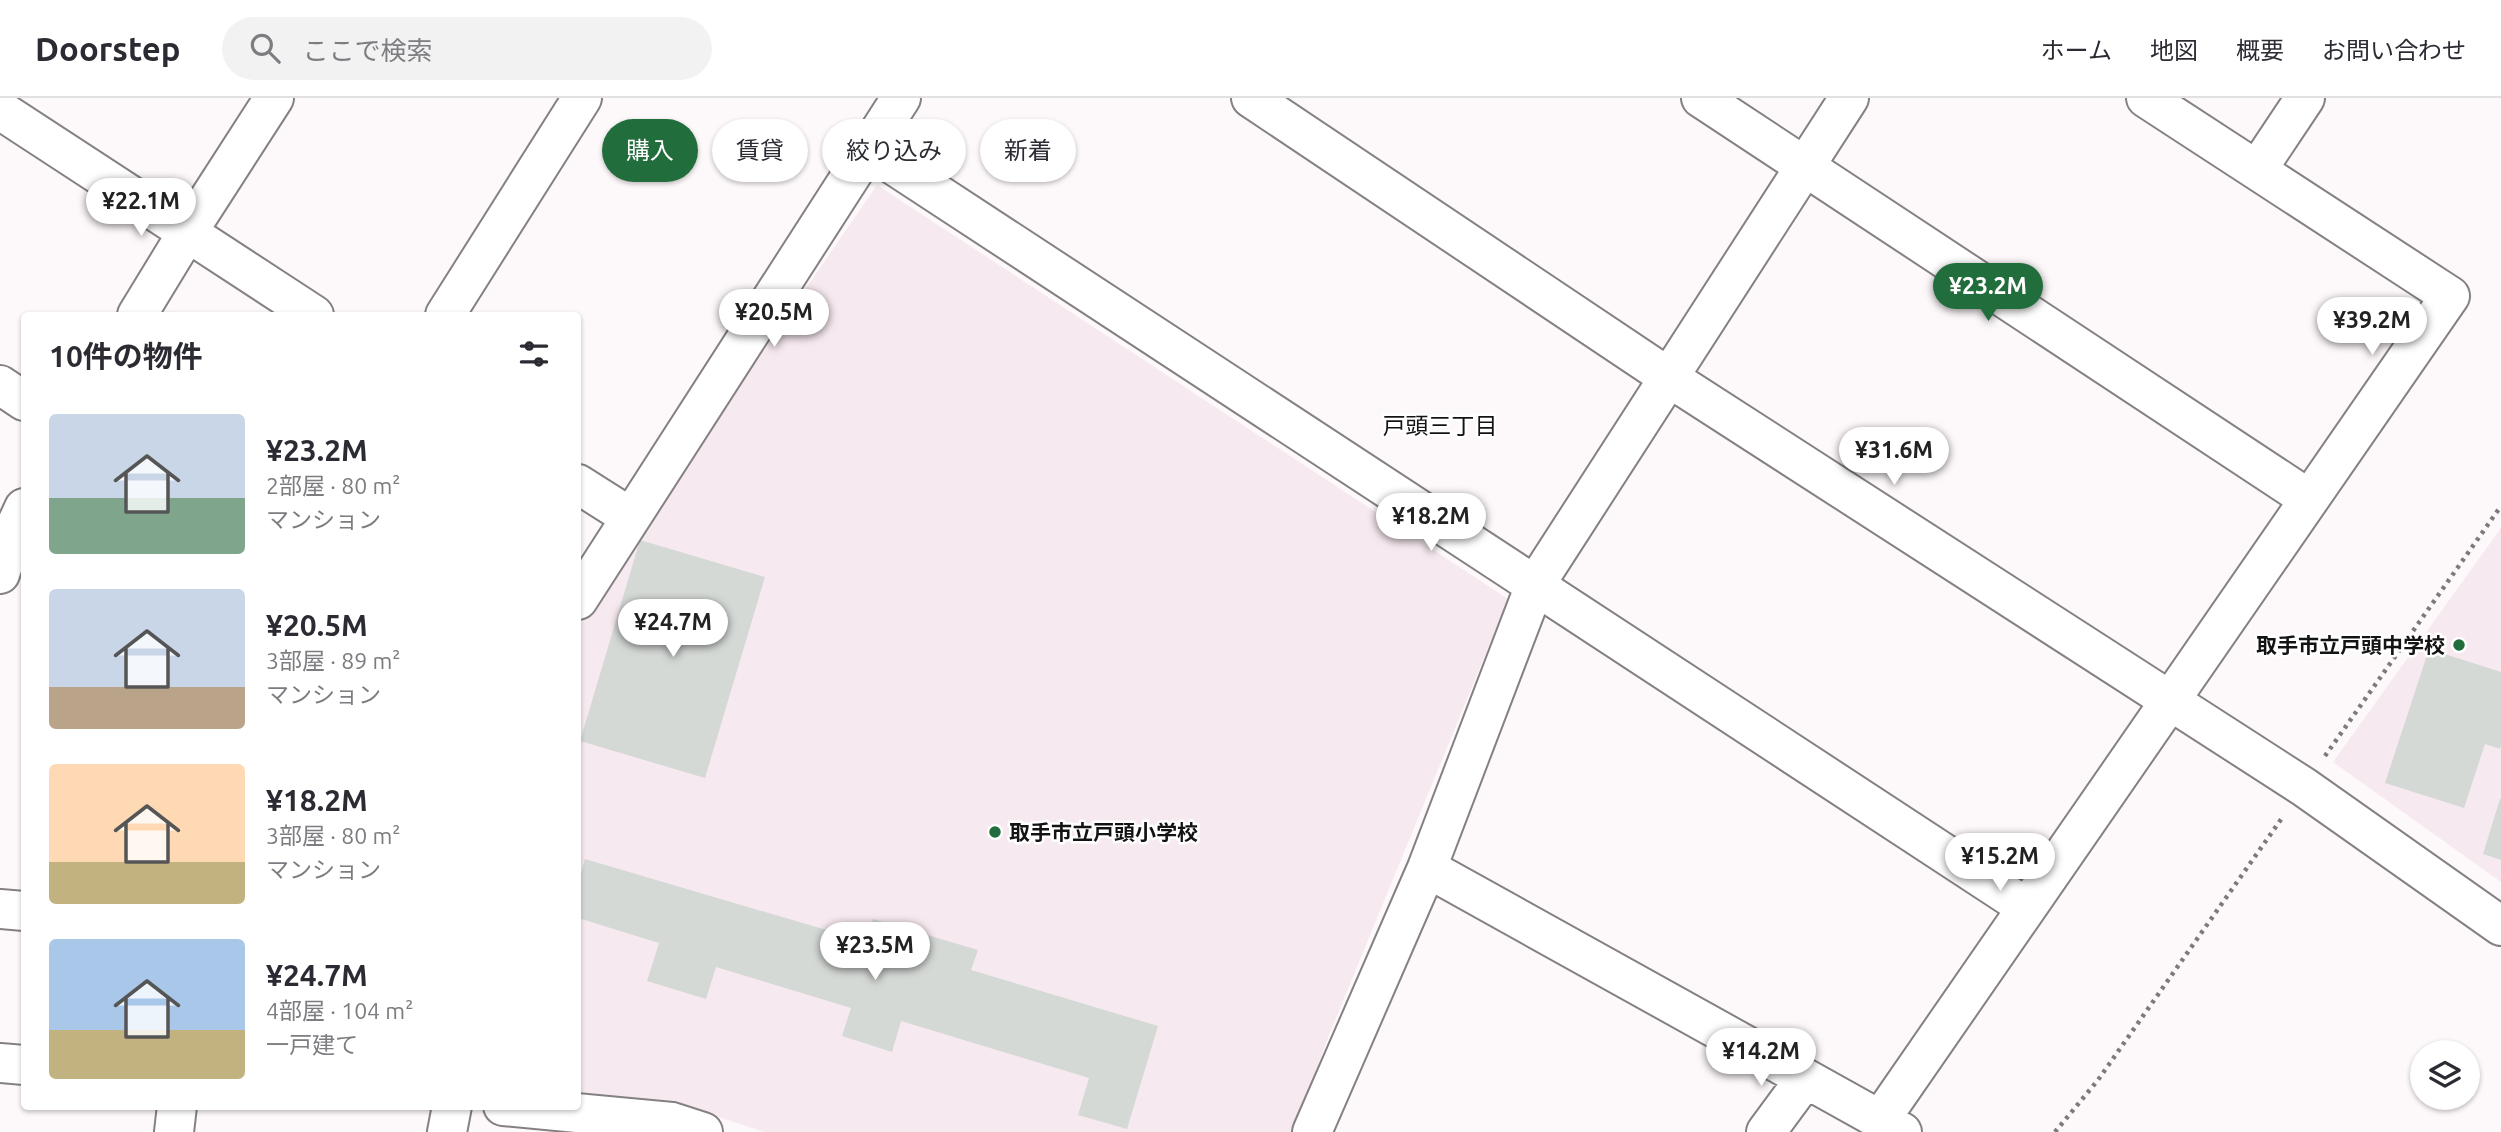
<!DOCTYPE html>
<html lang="ja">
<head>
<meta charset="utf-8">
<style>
	:root { --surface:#fff; --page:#f2f2f3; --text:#2b2b33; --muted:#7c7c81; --line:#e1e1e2; --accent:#216d3c }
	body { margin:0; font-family:Ubuntu,"Noto Sans JP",sans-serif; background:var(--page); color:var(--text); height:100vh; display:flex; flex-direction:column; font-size:26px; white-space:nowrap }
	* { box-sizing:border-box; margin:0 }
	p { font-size:23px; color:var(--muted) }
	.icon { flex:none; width:38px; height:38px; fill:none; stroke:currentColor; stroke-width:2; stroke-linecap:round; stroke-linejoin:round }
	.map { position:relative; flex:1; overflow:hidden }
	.side { position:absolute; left:21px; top:214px; width:560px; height:798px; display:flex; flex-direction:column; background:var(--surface); border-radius:7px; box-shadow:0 2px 5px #0004 }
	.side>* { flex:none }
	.hud { position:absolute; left:602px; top:21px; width:665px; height:63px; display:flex; gap:14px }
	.fabs { position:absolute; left:2410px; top:942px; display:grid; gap:14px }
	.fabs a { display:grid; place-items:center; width:70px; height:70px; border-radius:50%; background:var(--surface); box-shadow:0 2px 5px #0004; font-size:35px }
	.price { position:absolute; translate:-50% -60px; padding:0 16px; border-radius:24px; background:#fff; color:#222; font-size:23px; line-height:46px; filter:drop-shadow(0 2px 4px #0008) }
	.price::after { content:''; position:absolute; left:50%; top:42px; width:21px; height:16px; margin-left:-10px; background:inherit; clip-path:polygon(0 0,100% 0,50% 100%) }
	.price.current { background:var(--accent); color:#fff }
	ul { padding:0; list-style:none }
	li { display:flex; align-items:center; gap:21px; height:175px; padding:0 28px }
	li span { display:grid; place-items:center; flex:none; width:196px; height:140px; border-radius:7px; color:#555 }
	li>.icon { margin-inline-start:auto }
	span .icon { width:84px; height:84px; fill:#fffc; stroke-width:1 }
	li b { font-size:30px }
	h2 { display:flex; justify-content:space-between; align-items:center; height:84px; padding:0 28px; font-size:30px }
	.chip { padding:0 24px; border-radius:32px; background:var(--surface); box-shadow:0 2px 5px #0004; font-size:24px; line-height:63px }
	.chip.current { background:var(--accent); color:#fff }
	header { display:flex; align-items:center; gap:42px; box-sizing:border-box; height:98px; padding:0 35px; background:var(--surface); border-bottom:2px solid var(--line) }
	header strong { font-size:33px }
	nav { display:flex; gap:38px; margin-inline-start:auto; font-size:24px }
	.search { width:490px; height:63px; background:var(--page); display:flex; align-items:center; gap:18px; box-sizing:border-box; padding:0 24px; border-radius:38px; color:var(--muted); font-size:26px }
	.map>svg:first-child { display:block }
	.built { fill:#f6e9ef }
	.building { fill:#d5d9d6 }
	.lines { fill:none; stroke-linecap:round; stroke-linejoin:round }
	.minor-casing { stroke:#858082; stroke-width:42 }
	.path { stroke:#7d7a7b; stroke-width:4.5; stroke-dasharray:3.5 5; stroke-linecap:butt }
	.minor { stroke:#fff; stroke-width:38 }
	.poi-dot { fill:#216d3c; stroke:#fff; stroke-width:2.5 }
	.labels { text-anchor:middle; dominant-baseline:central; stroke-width:5; stroke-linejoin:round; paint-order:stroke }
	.poi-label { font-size:21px; font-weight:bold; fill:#141313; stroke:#fff; text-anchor:end }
	.neighbourhood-label { font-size:23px; fill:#141313; stroke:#fff }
</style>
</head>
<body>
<header>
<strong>Doorstep</strong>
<div class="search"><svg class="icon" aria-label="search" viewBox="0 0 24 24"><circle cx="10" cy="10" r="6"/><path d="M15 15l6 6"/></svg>ここで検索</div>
<nav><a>ホーム</a><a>地図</a><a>概要</a><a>お問い合わせ</a></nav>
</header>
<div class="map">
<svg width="2501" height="1034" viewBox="0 0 2501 1034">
	<rect width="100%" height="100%" fill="#fdf8fa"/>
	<path class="built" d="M 877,87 L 1508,501 L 1329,937 L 1293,1034 L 765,1034 L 668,1003 L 578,998 L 578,530 L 653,413 Z
		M 2501,430 L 2501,784 L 2333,664 Z"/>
	<path class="building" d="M 640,442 L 765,479 L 705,680 L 580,643 Z
		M 2429,551 L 2501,574 L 2501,647 L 2500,651 L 2485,646 L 2464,710 L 2385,685 Z
		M 2500,701 L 2501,701 L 2501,762 L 2483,756 Z
		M 585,761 L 867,844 L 873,821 L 978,852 L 971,872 L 1158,928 L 1127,1031 L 1078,1017 L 1089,980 L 901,923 L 892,954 L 842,938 L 851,910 L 716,869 L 706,901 L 647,883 L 659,845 L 578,820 L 578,786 Z"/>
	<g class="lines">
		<g class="minor-casing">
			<path id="minor" d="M 1251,0 L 1668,279 L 2304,689 L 2501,828
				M 1701,0 L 2309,401
				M 0,12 L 314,217
				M 869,51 L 2026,809
				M 2257,72 L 2305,0
				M 137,217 L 187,135 L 274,0
				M 445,217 L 582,0
				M 0,287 L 24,303
				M 578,386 L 630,419
				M 0,476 L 17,425 L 24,410
				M 578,502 L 901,0
				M 1427,770 L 1902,1034
				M 0,811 L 24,813
				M 0,965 L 24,967
				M 503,1008 L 672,1024 L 703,1034
				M 1880,1022 L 2450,198 L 2146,0
				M 174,1034 L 177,1008
				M 447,1034 L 452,1008
				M 1312,1034 L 1427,770 L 1535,487 L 1849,0
				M 1766,1034 L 1805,981"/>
		</g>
		<path class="path" d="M 2325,658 L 2501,408
			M 2055,1034 L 2098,982 L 2282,720"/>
		<use href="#minor" class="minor"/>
	</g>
	<g class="poi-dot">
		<circle cx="2459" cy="547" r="7"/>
		<circle cx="995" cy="734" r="7"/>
	</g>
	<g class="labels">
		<g class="poi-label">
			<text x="2445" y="547">取手市立戸頭中学校</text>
			<text x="1009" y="734" text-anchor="start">取手市立戸頭小学校</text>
		</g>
		<g class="neighbourhood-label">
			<text x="1440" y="327">戸頭三丁目</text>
		</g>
	</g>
</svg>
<div class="fabs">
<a><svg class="icon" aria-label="layers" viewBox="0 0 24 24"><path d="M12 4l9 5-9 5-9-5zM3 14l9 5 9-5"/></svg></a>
</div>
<b class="price" style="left:141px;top:140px">¥22.1M</b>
<b class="price current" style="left:1988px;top:225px">¥23.2M</b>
<b class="price" style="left:774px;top:251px">¥20.5M</b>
<b class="price" style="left:2372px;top:259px">¥39.2M</b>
<b class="price" style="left:1894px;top:389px">¥31.6M</b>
<b class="price" style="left:1431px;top:455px">¥18.2M</b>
<b class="price" style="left:673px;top:561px">¥24.7M</b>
<b class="price" style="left:2000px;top:795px">¥15.2M</b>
<b class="price" style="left:875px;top:884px">¥23.5M</b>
<b class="price" style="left:1761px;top:990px">¥14.2M</b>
<div class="hud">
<a class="chip current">購入</a>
<a class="chip">賃貸</a>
<a class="chip">絞り込み</a>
<a class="chip">新着</a>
</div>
<section class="side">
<h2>10件の物件<svg class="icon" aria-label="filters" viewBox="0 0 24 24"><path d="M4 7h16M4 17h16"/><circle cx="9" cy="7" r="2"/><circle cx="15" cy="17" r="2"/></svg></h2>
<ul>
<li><span style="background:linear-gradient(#c9d6e8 60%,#7fa58c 0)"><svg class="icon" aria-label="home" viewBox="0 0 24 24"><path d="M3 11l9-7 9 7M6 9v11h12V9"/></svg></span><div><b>¥23.2M</b><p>2部屋 · 80 m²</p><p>マンション</p></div></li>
<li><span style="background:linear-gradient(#c9d6e8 70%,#b9a48a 0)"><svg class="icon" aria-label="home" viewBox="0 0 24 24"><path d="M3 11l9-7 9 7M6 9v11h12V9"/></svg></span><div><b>¥20.5M</b><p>3部屋 · 89 m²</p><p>マンション</p></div></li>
<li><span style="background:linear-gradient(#ffd9b3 70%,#c2b280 0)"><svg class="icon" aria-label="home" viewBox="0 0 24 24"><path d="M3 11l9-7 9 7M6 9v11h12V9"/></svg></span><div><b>¥18.2M</b><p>3部屋 · 80 m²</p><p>マンション</p></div></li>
<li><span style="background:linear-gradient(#a9c7e8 65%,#c2b280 0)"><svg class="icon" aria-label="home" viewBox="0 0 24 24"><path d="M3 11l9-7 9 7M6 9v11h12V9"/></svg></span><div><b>¥24.7M</b><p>4部屋 · 104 m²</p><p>一戸建て</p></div></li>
</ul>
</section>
</div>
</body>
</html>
